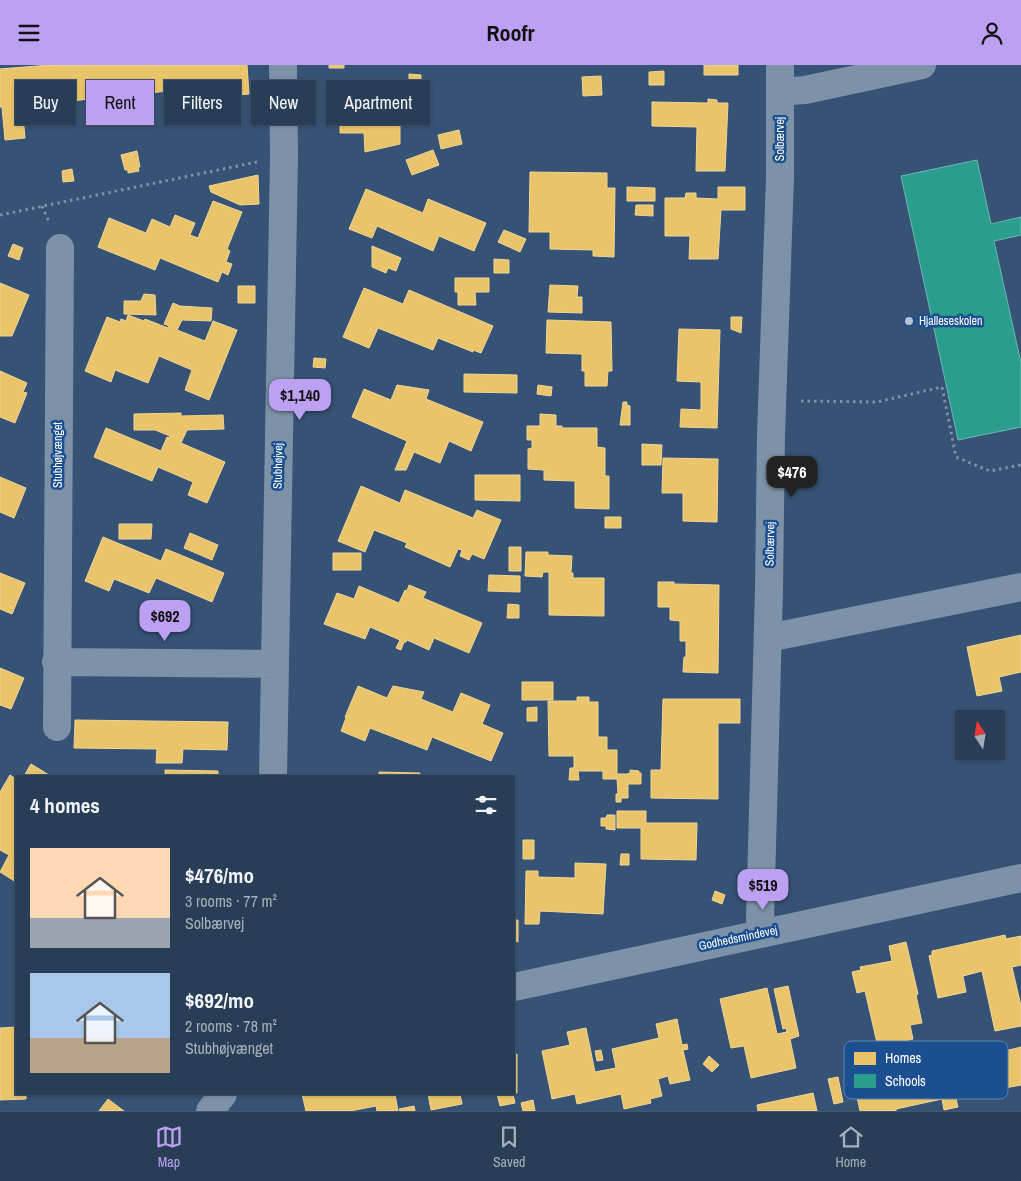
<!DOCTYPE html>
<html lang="en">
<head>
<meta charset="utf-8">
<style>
	:root { --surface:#283e57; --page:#30455d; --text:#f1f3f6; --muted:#a5aeba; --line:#44576d; --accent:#bca0f2 }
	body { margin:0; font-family:"Archivo Narrow",sans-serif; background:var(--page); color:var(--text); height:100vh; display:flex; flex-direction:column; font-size:19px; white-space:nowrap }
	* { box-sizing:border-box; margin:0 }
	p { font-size:16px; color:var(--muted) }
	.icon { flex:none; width:28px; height:28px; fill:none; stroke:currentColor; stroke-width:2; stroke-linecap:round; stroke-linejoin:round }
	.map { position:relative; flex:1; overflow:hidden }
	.drawer { position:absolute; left:15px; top:710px; width:500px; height:320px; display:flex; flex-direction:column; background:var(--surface); border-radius:0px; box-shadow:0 1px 4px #0004,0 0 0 1px var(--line) }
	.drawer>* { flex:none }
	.top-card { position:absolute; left:15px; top:15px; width:500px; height:45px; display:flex; gap:10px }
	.needle { width:32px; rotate:348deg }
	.buttons { position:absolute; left:955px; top:645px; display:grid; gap:10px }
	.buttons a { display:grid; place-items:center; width:50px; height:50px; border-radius:0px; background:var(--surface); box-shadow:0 1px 4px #0004,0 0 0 1px var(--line); font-size:25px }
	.price { position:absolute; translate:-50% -42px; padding:0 11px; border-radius:10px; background:var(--accent); color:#111; font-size:16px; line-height:32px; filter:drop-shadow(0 1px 2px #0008) }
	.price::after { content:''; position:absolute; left:50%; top:30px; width:15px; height:11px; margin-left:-8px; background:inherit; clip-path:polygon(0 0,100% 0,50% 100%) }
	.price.selected { background:#222; color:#fff }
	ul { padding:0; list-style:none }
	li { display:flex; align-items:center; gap:15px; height:125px; padding:0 15px }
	li span { display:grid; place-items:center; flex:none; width:140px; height:100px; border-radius:0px; color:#555 }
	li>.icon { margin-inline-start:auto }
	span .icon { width:60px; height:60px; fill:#fffc; stroke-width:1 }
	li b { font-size:21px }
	h2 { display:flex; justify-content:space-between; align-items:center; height:60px; padding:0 15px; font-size:21px }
	.tag { padding:0 18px; border-radius:0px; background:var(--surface); box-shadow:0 1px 4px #0004,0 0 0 1px var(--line); font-size:18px; line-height:45px }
	.tag.selected { background:var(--accent); color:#111 }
	header { display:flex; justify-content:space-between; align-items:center; height:65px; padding:0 15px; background:var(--accent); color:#111; font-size:22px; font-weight:700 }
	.dock { display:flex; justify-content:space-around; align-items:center; height:70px; border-top:1px solid var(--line); background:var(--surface); font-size:14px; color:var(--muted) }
	.dock a { display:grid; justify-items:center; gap:2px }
	.dock .selected { color:var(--accent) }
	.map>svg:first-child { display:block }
	.homes { fill:#e9c46a; stroke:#f0d697 }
	.schools { fill:#2a9d8f; stroke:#6abab1 }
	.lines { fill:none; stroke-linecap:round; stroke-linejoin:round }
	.path { stroke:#7d92a8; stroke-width:3; stroke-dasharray:2.5 4; stroke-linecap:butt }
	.minor { stroke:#7d92a8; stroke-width:28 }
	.poi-dot { fill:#b9c2ce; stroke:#1b4f8f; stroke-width:2 }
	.labels { text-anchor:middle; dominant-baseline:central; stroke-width:5; stroke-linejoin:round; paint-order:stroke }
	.street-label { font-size:12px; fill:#fff; stroke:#1b4f8f }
	.poi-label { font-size:12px; fill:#fff; stroke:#1b4f8f; text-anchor:start }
	.key { fill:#1b4f8f; stroke:#5f84b1; stroke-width:1 }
	.key-label { font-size:14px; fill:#fff }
</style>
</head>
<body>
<header><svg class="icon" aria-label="menu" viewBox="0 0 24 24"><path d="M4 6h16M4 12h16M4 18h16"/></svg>Roofr<svg class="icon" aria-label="person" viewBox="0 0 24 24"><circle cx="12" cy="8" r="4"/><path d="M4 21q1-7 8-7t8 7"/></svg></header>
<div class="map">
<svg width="1021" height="1046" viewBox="0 0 1021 1046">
	<rect width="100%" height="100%" fill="#365274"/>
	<path class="homes" d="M 49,0 L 247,0 L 249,29 L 237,30 L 236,21 L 216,22 L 217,35 L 195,37 L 193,23 L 150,28 L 152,42 L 132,44 L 131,30 L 108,33 L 109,44 L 91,46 L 89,34 L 63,37 L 64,47 L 23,51 L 25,73 L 5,75 L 2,42 L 0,42 L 0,4 Z
		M 329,0 L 344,0 L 344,3 L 329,3 Z
		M 704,0 L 738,0 L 738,10 L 704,10 Z
		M 664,6 L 664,20 L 649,20 L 649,7 Z
		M 409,9 L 421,10 L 421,19 L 409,19 Z
		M 601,11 L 602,30 L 583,31 L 582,12 Z
		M 391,15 L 392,46 L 400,46 L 400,79 L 365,87 L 364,68 L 340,68 L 340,51 L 335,51 L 335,16 Z
		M 708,34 L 717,35 L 717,38 L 728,38 L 725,106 L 696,106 L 697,62 L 652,61 L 652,37 L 708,38 Z
		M 459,65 L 462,79 L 441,84 L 438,70 Z
		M 433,85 L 439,100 L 412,110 L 406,95 Z
		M 137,86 L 140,102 L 138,102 L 139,106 L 128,108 L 128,105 L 125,105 L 121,90 Z
		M 72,104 L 74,116 L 63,117 L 62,106 Z
		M 530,107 L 607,108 L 607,123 L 615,123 L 614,192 L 593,191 L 593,185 L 550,184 L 550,167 L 529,167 Z
		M 258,110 L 259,139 L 240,140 L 211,127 L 209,121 Z
		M 627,122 L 655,123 L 655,136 L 627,136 Z
		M 718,122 L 745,122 L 745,145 L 721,145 L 718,194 L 689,194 L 690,171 L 665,171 L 665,133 L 685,133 L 686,128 L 696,128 L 696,133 L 718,134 Z
		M 366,124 L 423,148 L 428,134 L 486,158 L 474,186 L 439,171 L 433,186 L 377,161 L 372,173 L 349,164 Z
		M 213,136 L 242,147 L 227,184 L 230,186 L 226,197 L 232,199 L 228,210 L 222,207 L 218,217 L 160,193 L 155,205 L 98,182 L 109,153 L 146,168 L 152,154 L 170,162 L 175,150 L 195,158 L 190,170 L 198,173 Z
		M 636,140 L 653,140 L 653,151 L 635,150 Z
		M 504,165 L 526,174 L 520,187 L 498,177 Z
		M 13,179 L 23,183 L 19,195 L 8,191 Z
		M 372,181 L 401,193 L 396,206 L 388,203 L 386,208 L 372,202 Z
		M 494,194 L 509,195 L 509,208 L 494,208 Z
		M 455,213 L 489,213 L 489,227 L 475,227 L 476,240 L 458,240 L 458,227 L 455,227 Z
		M 0,218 L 29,230 L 12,271 L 0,271 Z
		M 550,220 L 578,221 L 577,232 L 582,232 L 582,248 L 548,247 Z
		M 238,221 L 255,221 L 255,238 L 238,238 Z
		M 364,223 L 403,239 L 409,225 L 493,261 L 481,288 L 473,285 L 473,287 L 438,273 L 433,285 L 378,263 L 369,283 L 343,272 Z
		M 144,229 L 155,230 L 156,250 L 124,249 L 124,236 L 141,236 Z
		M 173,238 L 180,241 L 212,243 L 211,256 L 182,255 L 177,265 L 205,276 L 213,256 L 237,265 L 209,335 L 185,325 L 192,305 L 159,291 L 148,318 L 115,305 L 111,317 L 85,306 L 107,252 L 120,257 L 121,254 L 126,256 L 128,250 L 144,256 L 145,254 L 168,263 L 169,261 L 164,259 Z
		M 731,252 L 742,252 L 741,268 L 731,264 Z
		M 547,255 L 611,257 L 612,306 L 608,306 L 607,321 L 585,321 L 585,306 L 582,306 L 582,289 L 546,288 Z
		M 679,264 L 720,265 L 717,363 L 680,362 L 681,344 L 701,345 L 701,317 L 677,316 Z
		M 314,293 L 326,294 L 325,303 L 313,302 Z
		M 0,306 L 27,318 L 23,327 L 27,328 L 15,358 L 0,352 Z
		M 464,309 L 517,310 L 517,328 L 464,327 Z
		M 397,320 L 429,325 L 426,334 L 483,357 L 471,386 L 449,376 L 440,398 L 414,387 L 406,405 L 395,405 L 407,376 L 352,352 L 364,324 L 391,335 Z
		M 538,320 L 552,322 L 551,331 L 537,329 Z
		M 623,337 L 627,337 L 627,340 L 630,341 L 630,360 L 620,360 Z
		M 181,348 L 181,351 L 223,350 L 224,364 L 187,365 L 181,378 L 225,397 L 207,438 L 188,430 L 193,417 L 158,402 L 152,416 L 94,392 L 106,363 L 161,386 L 167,372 L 169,373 L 170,371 L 155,365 L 134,365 L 134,349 Z
		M 540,349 L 556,350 L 556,361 L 562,361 L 562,363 L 597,363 L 597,382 L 605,383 L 605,411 L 609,411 L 609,444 L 575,443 L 575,416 L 544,415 L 544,405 L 528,404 L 528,384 L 532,383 L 532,375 L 527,375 L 527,361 L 540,361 Z
		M 642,379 L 662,380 L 661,400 L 642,400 Z
		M 663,393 L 718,394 L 717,457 L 683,456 L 683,428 L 662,428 Z
		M 475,410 L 520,410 L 520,436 L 475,435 Z
		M 0,412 L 26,423 L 14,453 L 0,447 Z
		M 361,421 L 400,438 L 405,425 L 473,453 L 477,445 L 501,455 L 484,494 L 472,489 L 469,495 L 460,491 L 462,485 L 458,484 L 450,502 L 405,482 L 407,478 L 374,465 L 365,487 L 338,476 Z
		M 605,452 L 621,452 L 621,463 L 605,463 Z
		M 119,459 L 152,459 L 151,474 L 119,474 Z
		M 190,468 L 218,480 L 212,495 L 184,483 Z
		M 103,472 L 161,496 L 166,484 L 224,508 L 212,537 L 156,513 L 149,528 L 114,514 L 109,526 L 85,516 Z
		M 509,482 L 521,482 L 521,506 L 509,506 Z
		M 526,487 L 548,487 L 548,490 L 572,491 L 571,508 L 573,508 L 573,513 L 604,513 L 604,551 L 549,550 L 549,507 L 543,507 L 542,512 L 525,511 Z
		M 333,488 L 361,488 L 361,505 L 333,505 Z
		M 0,508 L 25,518 L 12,549 L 0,544 Z
		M 489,510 L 520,511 L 520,527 L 488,526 Z
		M 658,517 L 674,517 L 674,519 L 719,520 L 718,608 L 683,607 L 684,592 L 686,592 L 686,576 L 680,576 L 680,556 L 670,555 L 670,542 L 658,542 Z
		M 409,520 L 426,527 L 423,533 L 482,558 L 469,588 L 434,573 L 429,585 L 407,575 L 406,577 L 404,577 L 401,585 L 396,583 L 400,575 L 370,562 L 365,574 L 324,559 L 337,528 L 354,534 L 359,521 L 399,538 L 405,525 L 407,526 Z
		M 508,539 L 519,540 L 519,553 L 507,553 Z
		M 1021,570 L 1021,607 L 999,612 L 1002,626 L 977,631 L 967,582 Z
		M 0,603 L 24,613 L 11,644 L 0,640 Z
		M 522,617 L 553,617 L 553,635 L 522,635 Z
		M 358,621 L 387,633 L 393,621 L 424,627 L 421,634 L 453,647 L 461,628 L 490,640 L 482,659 L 503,668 L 491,696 L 432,672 L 427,685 L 370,663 L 365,676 L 341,666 L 346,653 L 345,652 Z
		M 577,632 L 589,632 L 589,637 L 598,637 L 598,672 L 607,672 L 607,685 L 617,685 L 617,709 L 627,709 L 630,708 L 630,705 L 639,706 L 639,708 L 641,708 L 641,719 L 628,719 L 628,733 L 621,733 L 621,737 L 616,737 L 616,729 L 618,729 L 617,714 L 603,714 L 603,706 L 578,706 L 579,715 L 569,715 L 570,703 L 574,703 L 574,691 L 549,691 L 548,636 L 577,636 Z
		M 663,634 L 740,634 L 740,658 L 718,658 L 718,734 L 651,733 L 651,705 L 661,705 Z
		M 537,642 L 537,656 L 527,656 L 527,643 Z
		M 75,655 L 228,657 L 227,685 L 183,684 L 182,698 L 156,698 L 157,684 L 74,683 Z
		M 31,699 L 49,710 L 49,711 L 24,711 Z
		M 165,705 L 218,706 L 218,711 L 165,711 Z
		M 379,707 L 420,708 L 420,711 L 379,711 Z
		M 10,710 L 16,714 L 16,817 L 0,807 L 9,790 L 0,785 L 0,727 Z
		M 617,746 L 646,746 L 646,758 L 697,758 L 696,795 L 641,794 L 641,763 L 617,763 Z
		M 607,750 L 615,750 L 615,765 L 606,764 L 606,761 L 601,761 L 601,753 L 606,753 Z
		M 523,775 L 534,775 L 534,794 L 523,794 Z
		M 621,789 L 629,789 L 629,800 L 620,800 Z
		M 575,798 L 606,799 L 603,849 L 540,846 L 539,859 L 525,859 L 526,806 L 538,806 L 538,812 L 575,813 Z
		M 715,826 L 725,830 L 722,839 L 712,835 Z
		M 514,855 L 518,855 L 518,877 L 514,876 Z
		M 1005,870 L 1006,874 L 1021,871 L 1021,900 L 1012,902 L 1021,941 L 1021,961 L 995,966 L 982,906 L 963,911 L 966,927 L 938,933 L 929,891 L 932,890 L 932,886 Z
		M 906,877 L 918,929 L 916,930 L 922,958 L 910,960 L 913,974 L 878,982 L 865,926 L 857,928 L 852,907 L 861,905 L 860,902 L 892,896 L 889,881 Z
		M 788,921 L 799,971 L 790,974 L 796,1003 L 751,1013 L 744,981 L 731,983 L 720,934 L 767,923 L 777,969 L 787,967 L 786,963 L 783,964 L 774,924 Z
		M 677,954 L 682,980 L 687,979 L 688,984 L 683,985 L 690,1015 L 670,1019 L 668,1011 L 658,1014 L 662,1031 L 650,1034 L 651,1038 L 624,1044 L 621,1029 L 577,1039 L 575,1029 L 552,1034 L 542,986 L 570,980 L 567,967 L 586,963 L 595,1007 L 616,1003 L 612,984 L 659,973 L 656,959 Z
		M 16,962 L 16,1029 L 26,1029 L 26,1034 L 0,1035 L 0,963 Z
		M 1021,982 L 1021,1020 L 1005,1023 L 997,988 Z
		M 601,985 L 603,995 L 597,996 L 595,986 Z
		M 945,986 L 958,1042 L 944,1045 L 942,1034 L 896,1044 L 896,1046 L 860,1046 L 854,1018 L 933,1000 L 931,989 Z
		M 517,989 L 517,1028 L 514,1028 L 514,990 Z
		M 709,991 L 719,1000 L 712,1007 L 703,999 Z
		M 838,1012 L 843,1037 L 834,1039 L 828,1014 Z
		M 813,1028 L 817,1046 L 758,1046 L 757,1040 Z
		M 302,1029 L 395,1029 L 398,1046 L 377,1046 L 376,1041 L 350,1046 L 306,1046 Z
		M 428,1029 L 460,1029 L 462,1039 L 431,1045 Z
		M 497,1029 L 513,1029 L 515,1038 L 500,1041 Z
		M 108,1034 L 124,1046 L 99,1046 Z
		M 533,1035 L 535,1046 L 523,1046 L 521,1038 Z
		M 414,1041 L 415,1046 L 400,1046 L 399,1044 Z"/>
	<path class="schools" d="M 977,95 L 991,159 L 1021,152 L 1021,170 L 994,176 L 1021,298 L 1021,362 L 958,375 L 901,111 Z"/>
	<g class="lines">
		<path class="path" d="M 42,141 L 49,157
			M 0,150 L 257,97
			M 801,336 L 877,337 L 942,322 L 956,392 L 990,406 L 1021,400"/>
		<path class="minor" d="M 780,27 L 805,25 L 922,0
			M 768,573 L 1021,522
			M 56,597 L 274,599
			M 57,662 L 60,183
			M 273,711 L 284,92 L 283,0
			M 762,868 L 760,855 L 769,524 L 771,370 L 780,112 L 780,0
			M 514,922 L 1021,813
			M 210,1046 L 223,1029"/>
	</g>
	<circle class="poi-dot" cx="909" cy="256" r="5"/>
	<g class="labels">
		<g class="street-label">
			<text transform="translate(780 74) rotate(-90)">Solbærvej</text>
			<text transform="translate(58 390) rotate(-90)">Stubhøjvænget</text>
			<text transform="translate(278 401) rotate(-89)">Stubhøjvej</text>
			<text transform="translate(770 479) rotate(-89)">Solbærvej</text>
			<text transform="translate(738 873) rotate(-12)">Godhedsmindevej</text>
		</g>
		<g class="poi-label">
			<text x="919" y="256">Hjalleseskolen</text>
		</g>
	</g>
	<rect x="844" y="976" width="164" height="58" rx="8" class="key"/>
	<rect x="854" y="987" width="22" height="13" fill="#e9c46a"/>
	<rect x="854" y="1009" width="22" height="14" fill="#2a9d8f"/>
	<g class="key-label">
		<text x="885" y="998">Homes</text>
		<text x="885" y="1021">Schools</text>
	</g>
</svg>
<div class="buttons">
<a><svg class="needle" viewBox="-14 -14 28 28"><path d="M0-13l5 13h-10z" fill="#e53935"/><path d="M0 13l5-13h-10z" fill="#a5aeba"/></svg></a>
</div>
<b class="price" style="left:300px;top:356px">$1,140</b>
<b class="price selected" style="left:792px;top:433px">$476</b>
<b class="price" style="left:165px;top:577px">$692</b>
<b class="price" style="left:763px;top:846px">$519</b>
<div class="top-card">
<a class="tag">Buy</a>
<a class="tag selected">Rent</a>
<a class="tag">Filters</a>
<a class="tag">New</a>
<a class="tag">Apartment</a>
</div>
<section class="drawer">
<h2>4 homes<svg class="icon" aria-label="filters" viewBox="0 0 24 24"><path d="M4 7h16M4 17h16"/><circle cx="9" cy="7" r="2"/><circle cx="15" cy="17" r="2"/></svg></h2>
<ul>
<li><span style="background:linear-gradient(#ffd9b3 70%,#9aa5b1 0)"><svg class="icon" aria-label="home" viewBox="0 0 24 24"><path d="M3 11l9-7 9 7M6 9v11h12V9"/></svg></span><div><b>$476/mo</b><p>3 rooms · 77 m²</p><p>Solbærvej</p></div></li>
<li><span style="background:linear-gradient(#a9c7e8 65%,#b9a48a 0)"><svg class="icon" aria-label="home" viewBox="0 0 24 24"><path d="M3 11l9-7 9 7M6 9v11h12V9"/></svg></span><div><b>$692/mo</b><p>2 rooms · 78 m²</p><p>Stubhøjvænget</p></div></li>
</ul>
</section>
</div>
<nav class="dock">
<a class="selected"><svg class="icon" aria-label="map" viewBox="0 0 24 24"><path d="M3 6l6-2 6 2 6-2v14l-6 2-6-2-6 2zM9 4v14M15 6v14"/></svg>Map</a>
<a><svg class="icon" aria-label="saved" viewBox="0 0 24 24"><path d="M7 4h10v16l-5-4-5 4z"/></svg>Saved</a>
<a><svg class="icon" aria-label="home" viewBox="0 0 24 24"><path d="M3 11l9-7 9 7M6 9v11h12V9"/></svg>Home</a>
</nav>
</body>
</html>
